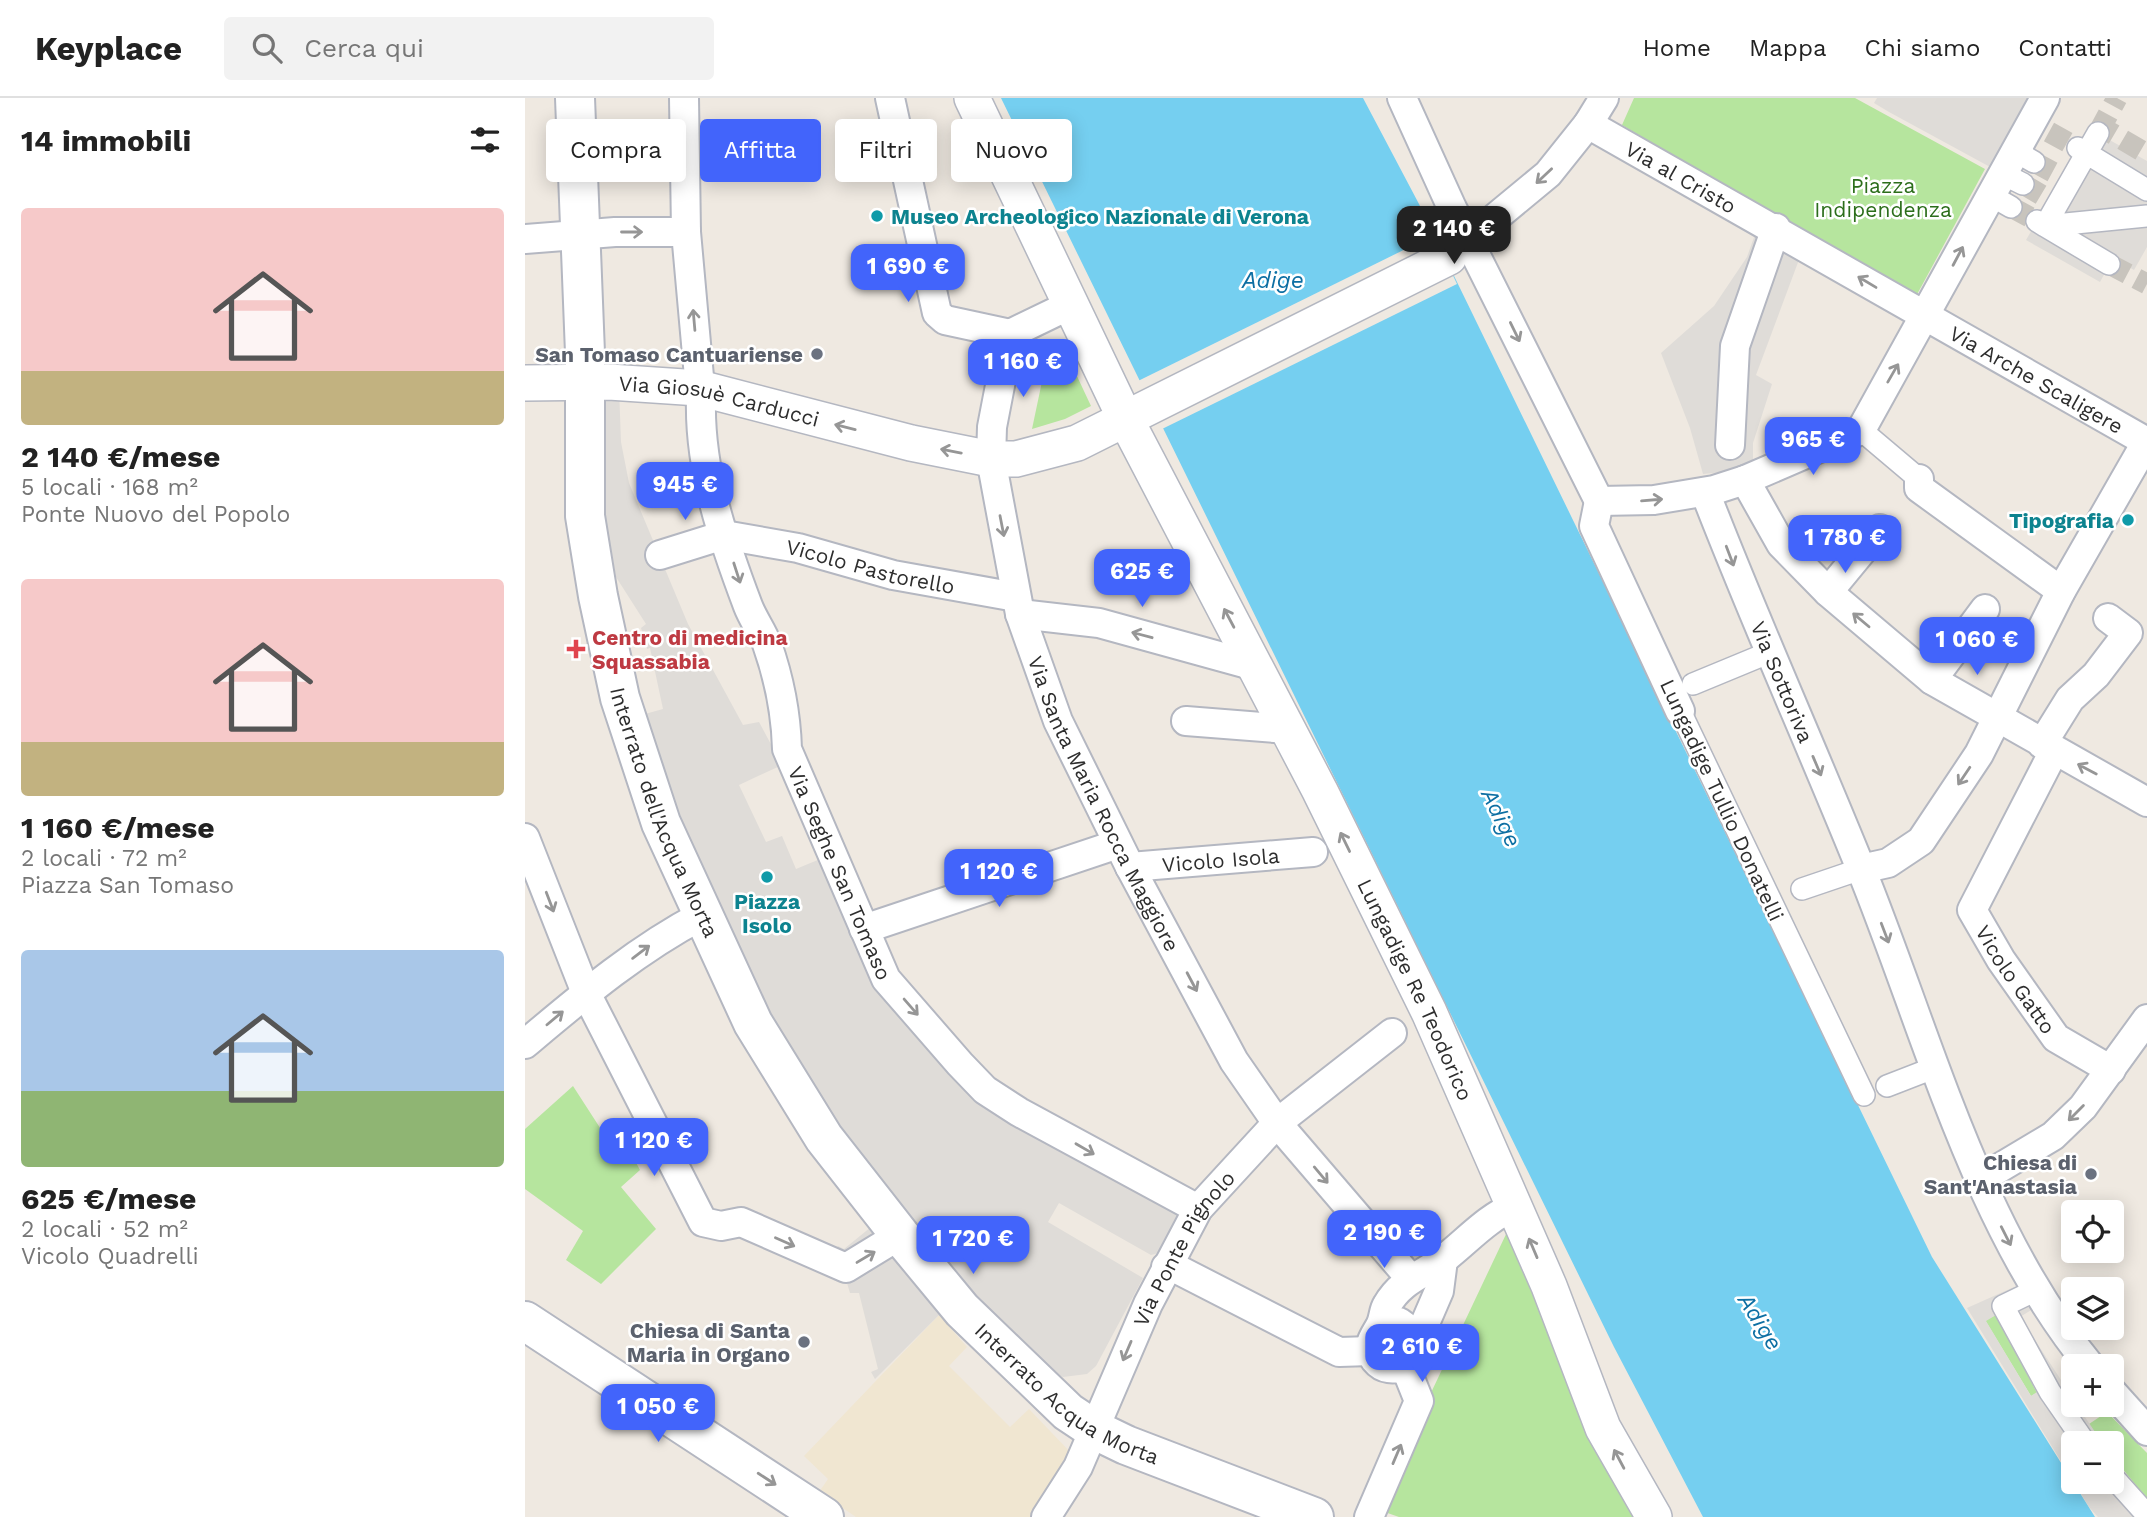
<!DOCTYPE html>
<html lang="it">
<head>
<meta charset="utf-8">
<style>
	:root { --surface:#fff; --page:#f2f2f2; --text:#222; --muted:#767676; --line:#e0e0e0; --accent:#4264fb }
	body { margin:0; font-family:"Work Sans",sans-serif; background:var(--page); color:var(--text); height:100vh; display:flex; flex-direction:column; font-size:26px; white-space:nowrap }
	* { box-sizing:border-box; margin:0 }
	p { font-size:23px; color:var(--muted) }
	.icon { flex:none; width:38px; height:38px; fill:none; stroke:currentColor; stroke-width:2; stroke-linecap:round; stroke-linejoin:round }
	.map { position:relative; flex:1; overflow:hidden }
	.details { display:flex; flex-direction:column; background:var(--surface); width:525px }
	.details>* { flex:none }
	.guide { position:absolute; left:21px; top:21px; width:665px; height:63px; display:flex; gap:14px }
	.tools { position:absolute; left:1536px; top:1102px; display:grid; gap:14px }
	.tools a { display:grid; place-items:center; width:63px; height:63px; border-radius:7px; background:var(--surface); box-shadow:0 4px 18px #0003; font-size:35px }
	.price { position:absolute; translate:-50% -60px; padding:0 16px; border-radius:14px; background:var(--accent); color:#fff; font-size:23px; line-height:46px; filter:drop-shadow(0 2px 4px #0008) }
	.price::after { content:''; position:absolute; left:50%; top:42px; width:21px; height:16px; margin-left:-10px; background:inherit; clip-path:polygon(0 0,100% 0,50% 100%) }
	.price.active { background:#222; color:#fff }
	ul { padding:0; list-style:none }
	li { display:grid; align-content:center; gap:14px; height:371px; padding:0 21px }
	li span { display:grid; place-items:center; height:217px; border-radius:7px; color:#555 }
	li>.icon { margin-inline-start:auto }
	span .icon { width:126px; height:126px; fill:#fffc; stroke-width:1 }
	li b { font-size:30px }
	h2 { display:flex; justify-content:space-between; align-items:center; height:84px; padding:0 21px; font-size:30px }
	.pill { padding:0 24px; border-radius:7px; background:var(--surface); box-shadow:0 4px 18px #0003; font-size:24px; line-height:63px }
	.pill.active { background:var(--accent); color:#fff }
	header { display:flex; align-items:center; gap:42px; box-sizing:border-box; height:98px; padding:0 35px; background:var(--surface); border-bottom:2px solid var(--line) }
	header strong { font-size:33px }
	nav { display:flex; gap:38px; margin-inline-start:auto; font-size:24px }
	.search { width:490px; height:63px; background:var(--page); display:flex; align-items:center; gap:18px; box-sizing:border-box; padding:0 24px; border-radius:7px; color:var(--muted); font-size:26px }
	main { display:flex; flex:1; min-height:0 }
	.map>svg:first-child { display:block }
	.education { fill:#f0e6d1 }
	.green { fill:#b6e59e }
	.plaza { fill:#dfdcd8; fill-rule:evenodd }
	.water { fill:#75cff0 }
	.pier { fill:#efe9e1 }
	.lines { fill:none; stroke-linecap:round; stroke-linejoin:round }
	.pedestrian-tunnel { stroke:#c8c4bd; stroke-width:21; stroke-dasharray:21 10; stroke-linecap:butt }
	.pedestrian-casing { stroke:#b4b7c1; stroke-width:24 }
	.minor-casing { stroke:#b4b7c1; stroke-width:32 }
	.tertiary-casing { stroke:#b4b7c1; stroke-width:38 }
	.secondary-casing { stroke:#b4b7c1; stroke-width:42 }
	.pedestrian { stroke:#fff; stroke-width:21 }
	.minor { stroke:#fff; stroke-width:28 }
	.tertiary { stroke:#fff; stroke-width:35 }
	.secondary { stroke:#fff; stroke-width:38 }
	.oneway { stroke:#969696 }
	.culture-dot { fill:#0f9aa8; stroke:#fff; stroke-width:2.5 }
	.worship-dot { fill:#6b7280; stroke:#fff; stroke-width:2.5 }
	.health-dot { fill:#e0444e; stroke:#fff; stroke-width:2.5 }
	.labels { text-anchor:middle; dominant-baseline:central; stroke-width:5; stroke-linejoin:round; paint-order:stroke }
	.street-label { font-size:21px; fill:#2e2e2e; stroke:#fff }
	.park-label { font-size:21px; fill:#2c6e1b; stroke:#fff }
	.culture-label { font-size:21px; font-weight:bold; fill:#0d838f; stroke:#fff; text-anchor:start }
	.worship-label { font-size:21px; font-weight:bold; fill:#5b616d; stroke:#fff; text-anchor:end }
	.health-label { font-size:21px; font-weight:bold; fill:#be3a42; stroke:#fff; text-anchor:start }
	.water-label { font-size:23px; font-style:italic; fill:#0d6fa3; stroke:#fff }
</style>
</head>
<body>
<header>
<strong>Keyplace</strong>
<div class="search"><svg class="icon" aria-label="search" viewBox="0 0 24 24"><circle cx="10" cy="10" r="6"/><path d="M15 15l6 6"/></svg>Cerca qui</div>
<nav><a>Home</a><a>Mappa</a><a>Chi siamo</a><a>Contatti</a></nav>
</header>
<main>
<section class="details">
<h2>14 immobili<svg class="icon" aria-label="filters" viewBox="0 0 24 24"><path d="M4 7h16M4 17h16"/><circle cx="9" cy="7" r="2"/><circle cx="15" cy="17" r="2"/></svg></h2>
<ul>
<li><span style="background:linear-gradient(#f6c9c9 75%,#c2b280 0)"><svg class="icon" aria-label="home" viewBox="0 0 24 24"><path d="M3 11l9-7 9 7M6 9v11h12V9"/></svg></span><div><b>2 140 €/mese</b><p>5 locali · 168 m²</p><p>Ponte Nuovo del Popolo</p></div></li>
<li><span style="background:linear-gradient(#f6c9c9 75%,#c2b280 0)"><svg class="icon" aria-label="home" viewBox="0 0 24 24"><path d="M3 11l9-7 9 7M6 9v11h12V9"/></svg></span><div><b>1 160 €/mese</b><p>2 locali · 72 m²</p><p>Piazza San Tomaso</p></div></li>
<li><span style="background:linear-gradient(#a9c7e8 65%,#8fb573 0)"><svg class="icon" aria-label="home" viewBox="0 0 24 24"><path d="M3 11l9-7 9 7M6 9v11h12V9"/></svg></span><div><b>625 €/mese</b><p>2 locali · 52 m²</p><p>Vicolo Quadrelli</p></div></li>
</ul>
</section>
<div class="map">
<svg width="1622" height="1419" viewBox="0 0 1622 1419">
	<rect width="100%" height="100%" fill="#efe9e1"/>
	<path class="education" d="M 414,1217 L 442,1249 L 424,1268 L 485,1329 L 504,1311 L 548,1357 L 514,1419 L 331,1419 L 294,1394 L 303,1381 L 279,1358 Z"/>
	<path class="green" d="M 1109,0 L 1330,0 L 1460,71 L 1389,202 L 1097,27 Z
		M 523,255 L 543,259 L 566,308 L 540,321 L 507,331 Z
		M 48,988 L 79,1036 L 93,1031 L 115,1072 L 96,1089 L 131,1131 L 76,1186 L 41,1162 L 58,1133 L 0,1091 L 0,1031 Z
		M 983,1132 L 1120,1419 L 874,1419 L 851,1411 Z
		M 1471,1217 L 1512,1295 L 1506,1298 L 1460,1222 Z
		M 1582,1314 L 1622,1355 L 1622,1401 L 1587,1358 L 1587,1346 L 1578,1346 L 1564,1326 Z"/>
	<path class="plaza" d="M 1352,0 L 1520,0 L 1478,76 L 1364,14 L 1349,5 Z
		M 1565,31 L 1622,63 L 1622,149 L 1609,172 L 1588,160 L 1575,184 L 1501,142 Z
		M 1233,128 L 1275,159 L 1231,277 L 1247,286 L 1228,345 L 1228,371 L 1178,376 L 1165,330 L 1136,255 L 1189,208 L 1222,159 Z
		M 94,290 L 96,344 L 104,385 L 163,526 L 218,627 L 234,624 L 257,667 L 214,687 L 241,744 L 257,738 L 271,771 L 300,759 L 358,891 L 455,1000 L 656,1115 L 634,1155 L 626,1157 L 534,1105 L 523,1124 L 618,1180 L 571,1268 L 562,1276 L 538,1279 L 526,1273 L 437,1185 L 325,1047 L 243,915 L 158,740 L 120,616 L 138,611 L 125,550 L 122,551 L 116,530 L 121,526 L 91,479 L 81,423 L 79,300 Z
		M 346,1129 L 414,1217 L 350,1281 L 346,1274 L 353,1271 L 334,1195 L 325,1195 L 322,1185 L 297,1176 L 313,1148 L 319,1151 Z
		M 1498,1185 L 1514,1207 L 1495,1219 L 1549,1302 L 1549,1307 L 1552,1307 L 1578,1346 L 1549,1346 L 1549,1384 L 1587,1384 L 1587,1358 L 1622,1401 L 1622,1419 L 1573,1419 L 1564,1409 L 1442,1210 ZM 1471,1217 L 1512,1294 L 1506,1298 L 1461,1223 Z"/>
	<path class="water" d="M 476,0 L 838,0 L 894,106 L 1407,1159 L 1570,1419 L 1178,1419 L 1089,1249 Z"/>
	<path class="pier" d="M 909,137 L 932,186 L 637,331 L 613,283 Z"/>
	<g class="lines">
		<path class="pedestrian-tunnel" d="M 1571,26 L 1622,56
			M 1524,34 L 1553,50
			M 1573,35 L 1592,0
			M 1509,64 L 1537,79
			M 1498,86 L 1525,102
			M 1486,109 L 1512,123
			M 1584,166 L 1622,186"/>
		<g class="pedestrian-casing">
			<path id="pedestrian" d="M 1553,50 L 1622,92
				M 1490,53 L 1509,64
				M 1478,76 L 1498,86
				M 1465,97 L 1486,109
				M 1512,123 L 1520,128 L 1573,35
				M 1520,128 L 1622,118
				M 1520,128 L 1584,166
				M 1336,332 L 1394,381
				M 1168,586 L 1243,555
				M 1155,613 L 1339,997
				M 1277,791 L 1336,771
				M 1362,988 L 1411,969
				M 1511,1192 L 1478,1208 L 1525,1294 L 1561,1346
				M 1587,1378 L 1622,1417"/>
		</g>
		<g class="minor-casing">
			<g id="minor">
				<path id="s1" d="M 159,0 L 161,134 L 176,301 C 174,372 198,442 223,508 C 228,521 237,533 242,546 C 254,580 261,615 262,651 L 361,881 L 435,966 L 460,992 L 494,1014 L 673,1111"/>
				<path d="M 365,0 L 412,215 L 420,222 L 485,236 L 547,206"/>
				<path d="M 877,0 L 927,110 L 1074,403"/>
				<path id="s2" d="M 1063,26 L 1622,344"/>
				<path d="M 0,141 L 90,134 L 161,134"/>
				<path d="M 931,152 L 1023,76 L 1063,26 L 1079,0"/>
				<path id="s3" d="M 485,236 L 467,329 L 466,361 L 495,516 L 533,623 L 605,769 L 709,963 L 752,1025 L 885,1180"/>
				<path d="M 1205,347 L 1210,248 L 1251,130"/>
				<path d="M 1394,381 L 1394,390 L 1536,493"/>
				<path d="M 1220,382 L 1256,446 L 1303,494 L 1407,582 L 1622,704"/>
				<path id="s4" d="M 1180,394 C 1229,521 1285,645 1336,771 C 1403,936 1451,1130 1566,1269"/>
				<path d="M 1074,403 L 1129,402 L 1189,392 L 1220,382 L 1336,332 L 1520,0"/>
				<path d="M 1074,403 L 1069,428 L 1155,613"/>
				<path id="s5" d="M 135,457 L 199,437 L 273,450 L 368,477 L 491,499"/>
				<path d="M 1303,494 L 1355,431"/>
				<path d="M 495,516 L 574,525 L 730,568"/>
				<path d="M 1407,582 L 1460,511"/>
				<path d="M 661,623 L 763,631"/>
				<path d="M 1517,646 L 1545,601 L 1571,577 L 1603,535 L 1583,520"/>
				<path id="s6" d="M 1529,653 L 1447,812 L 1476,862 L 1531,940 L 1586,972"/>
				<path d="M 0,740 L 61,895 L 178,1124 L 196,1128 L 216,1124 L 321,1170 L 375,1137"/>
				<path id="s7" d="M 605,769 L 788,754"/>
				<path d="M 1336,771 L 1363,765 L 1396,743 L 1454,656 L 1536,493 L 1622,343"/>
				<path d="M 339,831 L 593,746"/>
				<path d="M 0,946 C 56,899 111,852 176,818"/>
				<path d="M 1456,1081 L 1528,1038 L 1558,1009 L 1622,921"/>
				<path d="M 641,1169 L 650,1170 L 814,1254 L 846,1253"/>
				<path d="M 855,1228 L 874,1224 L 889,1235 L 892,1251 L 880,1268 C 869,1272 858,1272 850,1262 C 840,1248 849,1239 855,1228 C 859,1221 858,1213 862,1207 C 877,1181 899,1177 920,1160 C 944,1141 962,1120 990,1108"/>
				<path d="M 892,1244 L 914,1193 L 918,1162"/>
				<path d="M 1587,1294 L 1622,1333"/>
				<path id="s8" d="M 521,1419 L 553,1369 L 623,1206 L 673,1111 L 752,1025 L 867,935"/>
				<path d="M 844,1419 L 894,1303 L 880,1268"/>
			</g>
		</g>
		<g class="tertiary-casing">
			<g id="tertiary">
				<path id="s9" d="M 447,0 L 600,320 L 795,693 L 904,914 L 1024,1188 L 1078,1330 L 1129,1419"/>
				<path id="s10" d="M 0,285 L 84,284 L 174,290 L 386,345 L 466,361 L 491,361 L 552,345 L 924,159"/>
			</g>
		</g>
		<g class="secondary-casing">
			<g id="secondary">
				<path id="s11" d="M 50,0 L 60,255 L 60,418 L 73,498 L 95,600 L 136,725 L 228,925 L 299,1040 L 375,1137 L 437,1212 L 543,1314 L 570,1332 L 601,1347 L 789,1419"/>
				<path d="M 0,1223 L 299,1419"/>
			</g>
		</g>
		<use href="#pedestrian" class="pedestrian"/>
		<use href="#minor" class="minor"/>
		<use href="#tertiary" class="tertiary"/>
		<use href="#secondary" class="secondary"/>
	</g>
	<defs><path id="oneway-shaft" d="M-6 0H5M1.5-3L5.5 0L1.5 3" fill="none" stroke-width="1.6" stroke-linecap="round" stroke-linejoin="round" transform="scale(1.75)"/></defs>
	<g class="oneway">
		<use href="#oneway-shaft" transform="translate(1019 78) rotate(137)"/>
		<use href="#oneway-shaft" transform="translate(107 134)"/>
		<use href="#oneway-shaft" transform="translate(1433 158) rotate(-62)"/>
		<use href="#oneway-shaft" transform="translate(1342 184) rotate(-149)"/>
		<use href="#oneway-shaft" transform="translate(169 222) rotate(-95)"/>
		<use href="#oneway-shaft" transform="translate(990 234) rotate(64)"/>
		<use href="#oneway-shaft" transform="translate(1368 275) rotate(-60)"/>
		<use href="#oneway-shaft" transform="translate(320 329) rotate(-166)"/>
		<use href="#oneway-shaft" transform="translate(426 353) rotate(-169)"/>
		<use href="#oneway-shaft" transform="translate(1127 402) rotate(-5)"/>
		<use href="#oneway-shaft" transform="translate(477 428) rotate(79)"/>
		<use href="#oneway-shaft" transform="translate(1205 458) rotate(69)"/>
		<use href="#oneway-shaft" transform="translate(212 475) rotate(72)"/>
		<use href="#oneway-shaft" transform="translate(704 520) rotate(-118)"/>
		<use href="#oneway-shaft" transform="translate(1336 522) rotate(-140)"/>
		<use href="#oneway-shaft" transform="translate(617 537) rotate(-165)"/>
		<use href="#oneway-shaft" transform="translate(1292 668) rotate(67)"/>
		<use href="#oneway-shaft" transform="translate(1562 671) rotate(-152)"/>
		<use href="#oneway-shaft" transform="translate(1439 678) rotate(124)"/>
		<use href="#oneway-shaft" transform="translate(820 744) rotate(-116)"/>
		<use href="#oneway-shaft" transform="translate(25 804) rotate(69)"/>
		<use href="#oneway-shaft" transform="translate(1360 835) rotate(69)"/>
		<use href="#oneway-shaft" transform="translate(116 854) rotate(-37)"/>
		<use href="#oneway-shaft" transform="translate(667 884) rotate(62)"/>
		<use href="#oneway-shaft" transform="translate(386 909) rotate(49)"/>
		<use href="#oneway-shaft" transform="translate(30 920) rotate(-40)"/>
		<use href="#oneway-shaft" transform="translate(1551 1015) rotate(135)"/>
		<use href="#oneway-shaft" transform="translate(560 1051) rotate(30)"/>
		<use href="#oneway-shaft" transform="translate(796 1077) rotate(50)"/>
		<use href="#oneway-shaft" transform="translate(1481 1138) rotate(63)"/>
		<use href="#oneway-shaft" transform="translate(260 1144) rotate(24)"/>
		<use href="#oneway-shaft" transform="translate(1008 1150) rotate(-113)"/>
		<use href="#oneway-shaft" transform="translate(341 1159) rotate(-31)"/>
		<use href="#oneway-shaft" transform="translate(602 1253) rotate(113)"/>
		<use href="#oneway-shaft" transform="translate(872 1356) rotate(-67)"/>
		<use href="#oneway-shaft" transform="translate(1094 1361) rotate(-118)"/>
		<use href="#oneway-shaft" transform="translate(242 1381) rotate(33)"/>
	</g>
	<g class="culture-dot">
		<circle cx="352" cy="118" r="7"/>
		<circle cx="1603" cy="422" r="7"/>
		<circle cx="242" cy="779" r="7"/>
	</g>
	<g class="worship-dot">
		<circle cx="292" cy="256" r="7"/>
		<circle cx="1566" cy="1076" r="7"/>
		<circle cx="279" cy="1244" r="7"/>
	</g>
	<path class="health-dot" d="M47.5 540.5h7v7h7v7h-7v7h-7v-7h-7v-7h7z"/>
	<g class="labels">
		<g class="street-label">
			<text stroke="none"><textPath href="#s2" startOffset="107">Via al Cristo</textPath></text>
			<text stroke="none"><textPath href="#s2" startOffset="516">Via Arche Scaligere</textPath></text>
			<text stroke="none"><textPath href="#s10" startOffset="196">Via Giosuè Carducci</textPath></text>
			<text stroke="none"><textPath href="#s5" startOffset="217">Vicolo Pastorello</textPath></text>
			<text stroke="none"><textPath href="#s4" startOffset="205">Via Sottoriva</textPath></text>
			<text transform="translate(1197 702) rotate(65)">Lungadige Tullio Donatelli</text>
			<text stroke="none"><textPath href="#s3" startOffset="492">Via Santa Maria Rocca Maggiore</textPath></text>
			<text stroke="none"><textPath href="#s11" startOffset="726">Interrato dell'Acqua Morta</textPath></text>
			<text stroke="none"><textPath href="#s7" startOffset="91">Vicolo Isola</textPath></text>
			<text stroke="none"><textPath href="#s1" startOffset="800">Via Seghe San Tomaso</textPath></text>
			<text stroke="none"><textPath href="#s6" startOffset="261">Vicolo Gatto</textPath></text>
			<text stroke="none"><textPath href="#s9" startOffset="996">Lungadige Re Teodorico</textPath></text>
			<text stroke="none"><textPath href="#s8" startOffset="303">Via Ponte Pignolo</textPath></text>
			<text stroke="none"><textPath href="#s11" startOffset="1447">Interrato Acqua Morta</textPath></text>
		</g>
		<g class="park-label">
			<text x="1358" y="87">Piazza<tspan x="1358" dy="24">Indipendenza</tspan></text>
		</g>
		<g class="culture-label">
			<text x="366" y="118">Museo Archeologico Nazionale di Verona</text>
			<text x="1589" y="422" text-anchor="end">Tipografia</text>
			<text x="242" y="803" text-anchor="middle">Piazza<tspan x="242" dy="24">Isolo</tspan></text>
		</g>
		<g class="worship-label">
			<text x="278" y="256">San Tomaso Cantuariense</text>
			<text x="1552" y="1064">Chiesa di<tspan x="1552" dy="24">Sant'Anastasia</tspan></text>
			<text x="265" y="1232">Chiesa di Santa<tspan x="265" dy="24">Maria in Organo</tspan></text>
		</g>
		<g class="health-label">
			<text x="67" y="539">Centro di medicina<tspan x="67" dy="24">Squassabia</tspan></text>
		</g>
		<g class="water-label">
			<text x="748" y="182">Adige</text>
			<text transform="translate(976 720) rotate(64)">Adige</text>
			<text transform="translate(1235 1224) rotate(58)">Adige</text>
		</g>
	</g>
</svg>
<div class="tools">
<a><svg class="icon" aria-label="locate" viewBox="0 0 24 24"><circle cx="12" cy="12" r="6"/><path d="M12 2v4M12 18v4M2 12h4M18 12h4"/></svg></a>
<a><svg class="icon" aria-label="layers" viewBox="0 0 24 24"><path d="M12 4l9 5-9 5-9-5zM3 14l9 5 9-5"/></svg></a>
<a>+</a>
<a>−</a>
</div>
<b class="price active" style="left:929px;top:168px">2 140 €</b>
<b class="price" style="left:383px;top:206px">1 690 €</b>
<b class="price" style="left:498px;top:301px">1 160 €</b>
<b class="price" style="left:1288px;top:379px">965 €</b>
<b class="price" style="left:160px;top:424px">945 €</b>
<b class="price" style="left:1320px;top:477px">1 780 €</b>
<b class="price" style="left:617px;top:511px">625 €</b>
<b class="price" style="left:1452px;top:579px">1 060 €</b>
<b class="price" style="left:474px;top:811px">1 120 €</b>
<b class="price" style="left:129px;top:1080px">1 120 €</b>
<b class="price" style="left:859px;top:1172px">2 190 €</b>
<b class="price" style="left:448px;top:1178px">1 720 €</b>
<b class="price" style="left:897px;top:1286px">2 610 €</b>
<b class="price" style="left:133px;top:1346px">1 050 €</b>
<div class="guide">
<a class="pill">Compra</a>
<a class="pill active">Affitta</a>
<a class="pill">Filtri</a>
<a class="pill">Nuovo</a>
</div>
</div>
</main>
</body>
</html>
